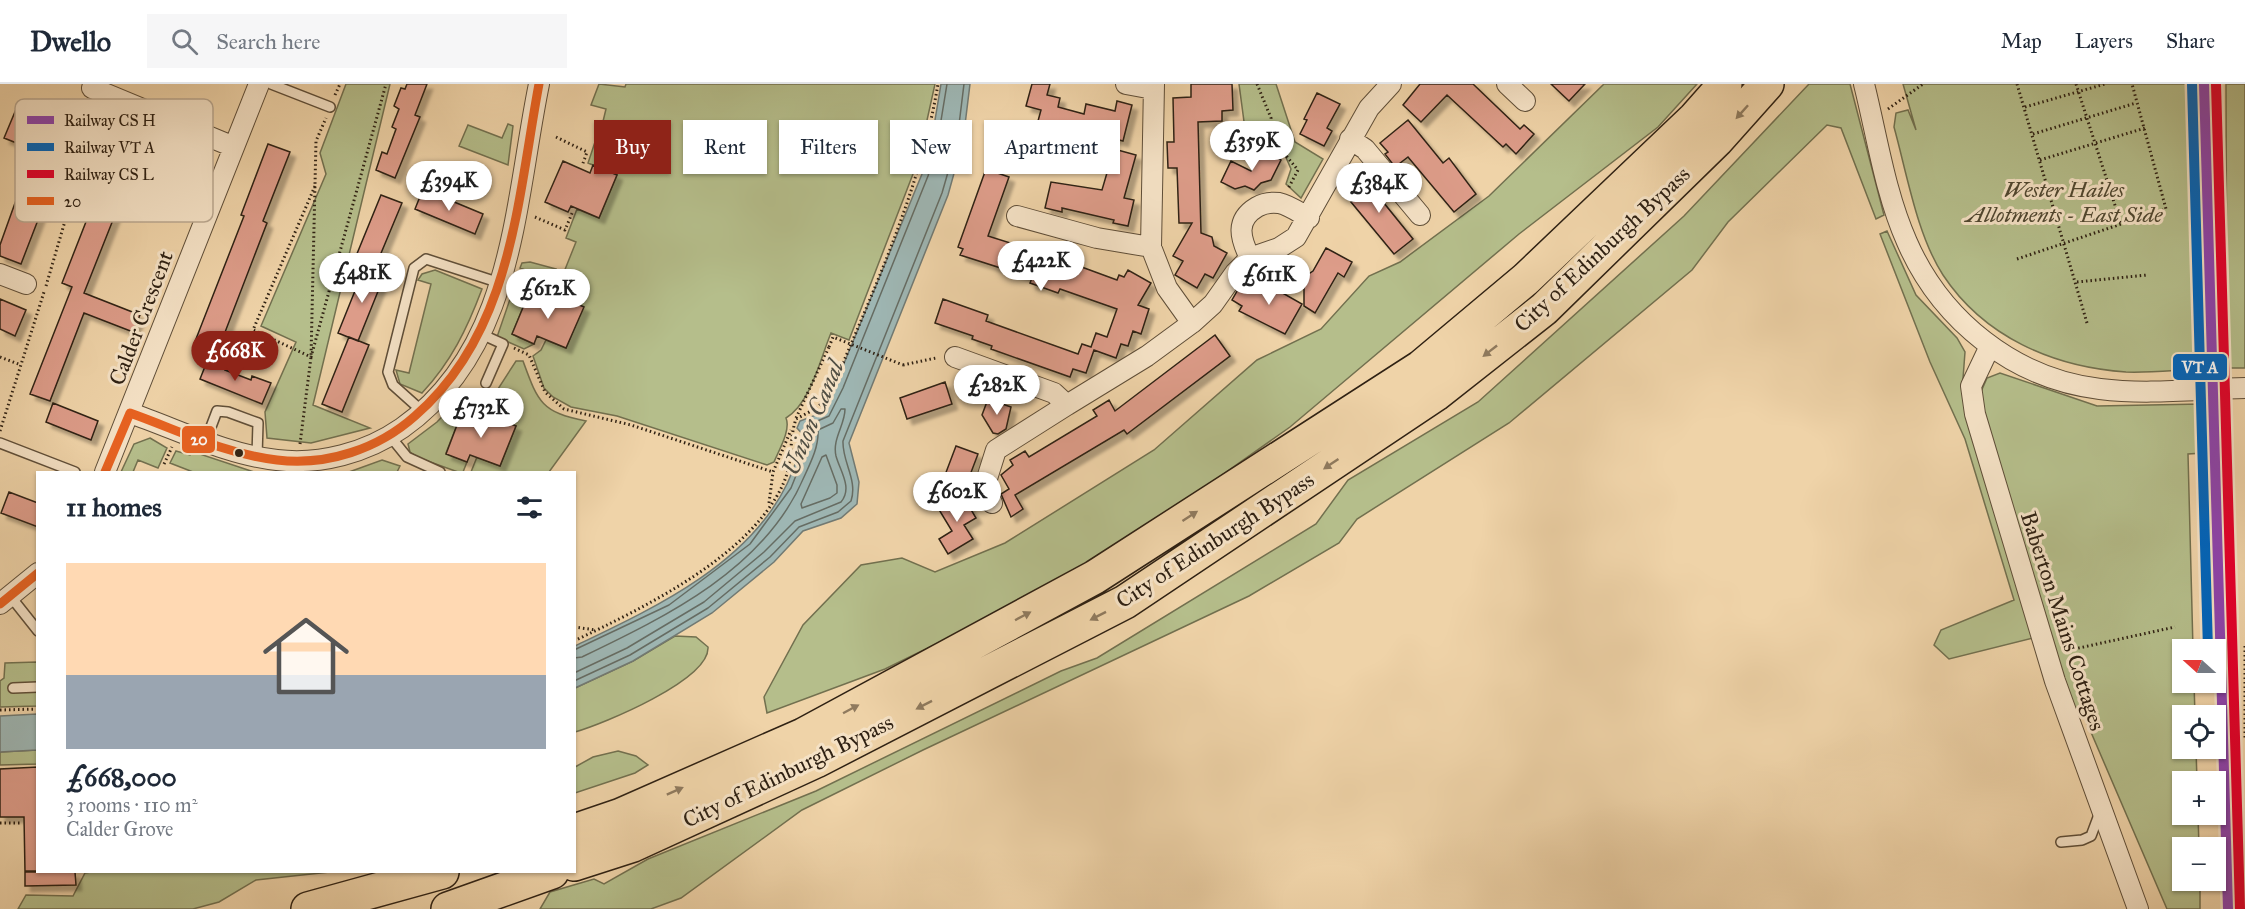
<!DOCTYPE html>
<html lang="en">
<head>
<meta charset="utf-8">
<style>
	:root { --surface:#fff; --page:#f6f6f7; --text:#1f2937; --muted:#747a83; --line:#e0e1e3; --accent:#8f2418 }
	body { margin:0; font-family:"IM FELL Great Primer",serif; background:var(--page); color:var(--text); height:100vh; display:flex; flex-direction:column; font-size:22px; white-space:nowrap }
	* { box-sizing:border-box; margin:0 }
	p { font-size:20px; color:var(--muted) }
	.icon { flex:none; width:33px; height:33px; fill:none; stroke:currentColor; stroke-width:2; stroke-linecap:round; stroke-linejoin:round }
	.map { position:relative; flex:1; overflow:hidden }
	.sheet { position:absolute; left:36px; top:387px; width:540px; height:402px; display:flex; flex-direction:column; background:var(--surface); border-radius:0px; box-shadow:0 2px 4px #0004 }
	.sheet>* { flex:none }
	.banner { position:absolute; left:594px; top:36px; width:570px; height:54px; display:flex; gap:12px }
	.needle { width:39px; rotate:291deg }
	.controls { position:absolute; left:2172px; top:555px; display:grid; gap:12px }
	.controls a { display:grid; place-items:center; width:54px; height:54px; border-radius:0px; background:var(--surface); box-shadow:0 2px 4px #0004; font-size:30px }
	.price { position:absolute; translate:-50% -51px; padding:0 14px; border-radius:21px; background:#fff; color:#222; font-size:20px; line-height:39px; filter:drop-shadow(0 2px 3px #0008) }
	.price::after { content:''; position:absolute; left:50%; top:36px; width:18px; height:14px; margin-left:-9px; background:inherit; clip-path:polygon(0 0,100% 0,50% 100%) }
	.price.on { background:var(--accent); color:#fff }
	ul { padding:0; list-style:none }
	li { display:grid; align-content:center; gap:12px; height:318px; padding:0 30px }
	li span { display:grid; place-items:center; height:186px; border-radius:0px; color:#555 }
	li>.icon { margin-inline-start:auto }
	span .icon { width:108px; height:108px; fill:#fffc; stroke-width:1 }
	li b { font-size:26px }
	h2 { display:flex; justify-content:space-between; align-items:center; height:72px; padding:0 30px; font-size:26px }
	.tag { padding:0 21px; border-radius:0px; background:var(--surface); box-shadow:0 2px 4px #0004; font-size:21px; line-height:54px }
	.tag.on { background:var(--accent); color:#fff }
	header { display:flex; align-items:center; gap:36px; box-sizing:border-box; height:84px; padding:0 30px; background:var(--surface); border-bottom:2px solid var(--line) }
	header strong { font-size:28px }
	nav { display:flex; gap:33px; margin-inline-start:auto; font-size:21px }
	.search { width:420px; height:54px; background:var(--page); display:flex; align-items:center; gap:15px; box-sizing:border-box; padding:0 21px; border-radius:0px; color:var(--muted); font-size:22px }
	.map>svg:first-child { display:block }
	.green { fill:#b5be8b; stroke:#72704f; stroke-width:1.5 }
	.water { fill:#9eb6b3; stroke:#727a73; stroke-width:1.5 }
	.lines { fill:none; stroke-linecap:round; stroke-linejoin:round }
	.shore { stroke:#666c63; stroke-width:1.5 }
	.building { fill:#dd9c89; stroke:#2f2113; stroke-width:1.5; filter:url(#shadow) }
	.lane-casing { stroke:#5f4e38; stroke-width:12 }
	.street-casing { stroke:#5f4e38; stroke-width:22 }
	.highway-casing { stroke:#2f2113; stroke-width:36 }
	.path { stroke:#2f2113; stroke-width:3; stroke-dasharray:1.5 3; stroke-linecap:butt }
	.lane { stroke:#f5e2c6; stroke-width:9 }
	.street { stroke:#f5e2c6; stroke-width:20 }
	.highway { stroke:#efd3a8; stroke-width:33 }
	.path-bridge { stroke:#2f2113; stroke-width:3; stroke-dasharray:1.5 3; stroke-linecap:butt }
	.bus-1-casing { stroke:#f5e2c6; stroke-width:14 }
	.bus-1 { stroke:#e86221; stroke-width:9 }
	.rail-1-casing { stroke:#f5e2c6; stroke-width:15 }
	.rail-2-casing { stroke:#f5e2c6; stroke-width:15 }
	.rail-3-casing { stroke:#f5e2c6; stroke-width:15 }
	.rail-1 { stroke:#8e44ad; stroke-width:10 }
	.rail-2 { stroke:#0065bd; stroke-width:10 }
	.rail-3 { stroke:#e4002b; stroke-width:10 }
	.oneway { fill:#8f7a5e }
	.bus-dot { fill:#2f2113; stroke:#f5e2c6; stroke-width:2 }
	.labels { text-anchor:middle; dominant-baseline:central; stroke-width:6; stroke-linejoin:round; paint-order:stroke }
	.park-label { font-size:22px; font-style:italic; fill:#504831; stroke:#f5e2c6 }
	.street-label { font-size:22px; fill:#2f2113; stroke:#f5e2c6 }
	.water-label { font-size:24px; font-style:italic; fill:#504e43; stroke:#f5e2c6 }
	.key { fill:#f5e2c6; stroke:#baa890; stroke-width:1.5 }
	.key-label { font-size:16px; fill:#2f2113 }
	.line-badge { stroke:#f5e2c6; stroke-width:2 }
	.badge-label { font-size:16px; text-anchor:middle; font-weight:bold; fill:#fff }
</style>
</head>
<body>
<header>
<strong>Dwello</strong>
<div class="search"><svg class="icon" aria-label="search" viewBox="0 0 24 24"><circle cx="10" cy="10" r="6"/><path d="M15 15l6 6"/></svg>Search here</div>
<nav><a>Map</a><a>Layers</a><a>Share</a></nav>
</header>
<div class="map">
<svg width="2245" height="825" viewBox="0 0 2245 825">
	<defs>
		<filter id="shadow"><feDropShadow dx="5.5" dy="5.5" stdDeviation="1.5" flood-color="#0004"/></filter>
	</defs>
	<rect width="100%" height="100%" fill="#efd3a8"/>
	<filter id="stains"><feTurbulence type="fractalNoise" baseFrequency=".00333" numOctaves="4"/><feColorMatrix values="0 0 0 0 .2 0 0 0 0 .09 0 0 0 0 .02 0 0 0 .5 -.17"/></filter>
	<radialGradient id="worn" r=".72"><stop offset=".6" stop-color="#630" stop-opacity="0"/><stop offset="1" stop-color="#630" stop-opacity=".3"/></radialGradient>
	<path class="green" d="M 346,0 L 390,0 L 313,321 L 370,344 L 311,359 L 267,354 L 265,328 L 296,258 L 261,242 L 326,90 L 320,69 Z
		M 599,0 L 625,3 L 626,0 L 935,0 L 918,77 L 849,256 L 831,249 C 820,275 811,319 786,334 C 791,346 779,366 774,378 L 767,381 L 617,332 L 571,323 L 553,313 L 544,304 L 533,272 L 541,266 L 546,256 L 566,264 L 583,223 L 561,213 L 565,204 L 553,199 L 559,186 L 564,188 L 576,158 L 566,154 L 577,125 L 599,134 L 617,91 L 588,79 L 595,58 L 598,58 L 606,25 L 591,21 Z
		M 1239,0 L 1276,0 L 1295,58 L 1323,75 L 1301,114 L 1286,100 L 1291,85 L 1284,69 L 1245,45 Z
		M 1604,0 L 1697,0 L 1658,43 L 1519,150 L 1290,343 L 1130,456 L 1022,518 L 885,585 L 767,629 L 764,613 L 803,541 L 861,481 L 902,474 L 935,488 L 1005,459 L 1154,366 L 1257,276 L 1321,245 L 1369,192 L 1400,178 L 1489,112 Z
		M 1809,0 L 1850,0 L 1884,131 L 1876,135 L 1841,44 L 1827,41 L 1728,138 L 1692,186 L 1509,339 L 1357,435 L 1339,459 L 1249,512 L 923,666 L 802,726 L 681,814 L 651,825 L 540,825 L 550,808 L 594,795 L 604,800 L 648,775 L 816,707 L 1061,587 L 1097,574 L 1316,440 L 1348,396 L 1478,318 L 1684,132 Z
		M 1903,0 L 2193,0 L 2199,285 C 2175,286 2149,289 2126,288 C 2053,283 1984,253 1943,191 C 1917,151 1907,90 1894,43 L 1896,29 L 1908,26 L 1916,46 Z
		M 2226,0 L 2245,0 L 2245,284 L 2227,284 Z
		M 508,40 L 513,42 L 508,81 L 459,62 L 468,41 L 502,54 Z
		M 1887,147 L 1916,211 L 1957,254 L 1965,268 L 1962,308 L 1980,310 L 1987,294 L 2000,289 L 2097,322 L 2201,320 L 2203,369 L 2188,370 L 2193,565 L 2182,566 L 2182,598 L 2194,599 L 2195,631 L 2182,632 L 2182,664 L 2196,665 L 2197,697 L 2182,698 L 2182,730 L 2198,731 L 2199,763 L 2182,764 L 2182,796 L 2200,797 L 2200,825 L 2167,825 L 2084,632 L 2078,634 L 2049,550 L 1949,575 L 1934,561 L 1941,546 L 2014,516 L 1965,355 L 1930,278 L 1880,150 Z
		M 530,178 L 556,185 L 551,196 L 520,184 L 522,179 Z
		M 435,186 L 482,205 C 467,245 451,278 422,309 L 400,300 L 396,286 L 409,289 L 431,200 L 418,196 L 422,190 Z
		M 518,192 L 553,207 L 549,218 L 529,209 L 512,250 L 534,260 L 524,265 L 497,253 Z
		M 516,277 L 523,277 C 538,318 541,328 586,337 L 549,388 L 471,388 L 477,373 L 500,382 L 516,342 L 493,333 L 498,323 L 489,319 Z
		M 462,312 L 474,318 L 482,336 L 462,328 L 446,369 L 467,378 L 463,388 L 458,388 L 419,374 L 410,368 L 408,360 L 437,338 Z
		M 150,354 L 167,364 L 158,384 L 138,376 L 133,388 L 121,388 L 134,360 Z
		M 176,367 L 190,371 L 194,368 L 254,388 L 193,388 L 170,379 Z
		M 382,376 L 400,382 L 397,388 L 349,388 Z
		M 675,552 L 696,553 L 708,563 C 710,596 603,640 575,648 L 575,604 L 633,577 Z
		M 37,578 L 37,622 L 0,623 L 0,597 L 4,594 L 5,579 Z
		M 37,666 L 37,680 L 0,681 L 0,668 Z
		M 618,667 L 636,672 L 648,681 L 635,689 L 575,709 L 575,683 L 593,673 Z
		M 91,788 L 330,788 L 256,796 L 219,818 L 193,825 L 18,825 L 26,811 L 73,812 L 85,789 Z"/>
	<path class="water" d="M 941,0 L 970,0 L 963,57 L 948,111 L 849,359 L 859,398 L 857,420 L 841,434 L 803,447 L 774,478 L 712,529 L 633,577 L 575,604 L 575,562 C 652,525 747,482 787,400 C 794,385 799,369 805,353 L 797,344 L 800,337 L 824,328 L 922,90 L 931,60 Z
		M 37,630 L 37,666 L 0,668 L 0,632 Z"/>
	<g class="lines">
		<path class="shore" d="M 826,371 L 837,401 L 837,409 L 830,414 L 802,424 L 801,420 L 822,373 Z
			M 574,566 L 669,521 L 750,460 L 791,404 L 811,354 L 806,342 L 829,332 L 843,304 L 928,92 L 937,61 L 947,0
			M 574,574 L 582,573 C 667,532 765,485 804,393 C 811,378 819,362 818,346 L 833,339 L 841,325 L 845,325 C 845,341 832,355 836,372 C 840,387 853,404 841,418 L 795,437 L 764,468 L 704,518 L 627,564 L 574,589
			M 574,597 L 630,571 L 708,524 L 770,473 L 799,443 L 838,428 L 851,417 C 858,396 842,378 843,357 L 942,109 L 957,57 L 964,0"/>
	</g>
	<path class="building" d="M 407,0 L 427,0 L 415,31 L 420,33 L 395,94 L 376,86 L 382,68 L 387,70 L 396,45 L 392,43 L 399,25 L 394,22 L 401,4 L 405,5 Z
		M 1032,0 L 1050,0 L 1047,11 L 1060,14 L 1058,23 L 1084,30 L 1086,20 L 1115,27 L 1117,17 L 1132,21 L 1123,57 L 1081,46 L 1079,56 L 1050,48 L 1051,40 L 1038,37 L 1041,26 L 1026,22 Z
		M 1191,0 L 1232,0 L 1233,26 L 1222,27 L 1222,37 L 1198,38 L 1201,149 L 1212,153 L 1214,162 L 1227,169 L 1213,194 L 1205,190 L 1197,204 L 1175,191 L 1183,177 L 1173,172 L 1192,139 L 1179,139 L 1177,84 L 1168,84 L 1167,58 L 1174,58 L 1173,14 L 1191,13 Z
		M 1420,0 L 1473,0 L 1520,45 L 1524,41 L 1534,50 L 1516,70 L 1506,60 L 1503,63 L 1447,11 L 1421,38 L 1403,21 Z
		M 1551,0 L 1585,0 L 1569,17 Z
		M 1317,9 L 1340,20 L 1327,44 L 1332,47 L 1324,62 L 1300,50 L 1307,36 L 1304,35 Z
		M 17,23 L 77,47 L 59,94 L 55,92 L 21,180 L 0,172 L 0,161 L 34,66 L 4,54 Z
		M 1408,36 L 1443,79 L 1449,74 L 1476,110 L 1454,128 L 1408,73 L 1395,83 L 1385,70 L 1388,68 L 1380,59 Z
		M 268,60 L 290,68 L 263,137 L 267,139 L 217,269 L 194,260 L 244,132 L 241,131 Z
		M 1262,64 L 1281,76 L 1271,96 L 1261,99 L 1254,106 L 1245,102 L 1235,105 L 1221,98 L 1231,77 L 1251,87 Z
		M 1114,65 L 1136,71 L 1124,114 L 1134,116 L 1128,142 L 1113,139 L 1114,136 L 1062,124 L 1062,128 L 1045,124 L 1051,98 L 1102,106 Z
		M 113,69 L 136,78 L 84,209 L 140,231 L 133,248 L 84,229 L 50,317 L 30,310 L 72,203 L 62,199 Z
		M 563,77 L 590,89 L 593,81 L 617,91 L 599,134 L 571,122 L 568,128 L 545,118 Z
		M 986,85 L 1009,93 L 988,152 L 1042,169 L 1040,174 L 1066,183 L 1068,178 L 1117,196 L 1119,191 L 1124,193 L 1128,186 L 1151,199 L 1138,221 L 1149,225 L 1141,250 L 1133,247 L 1128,262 L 1121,260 L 1116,274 L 1094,266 L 1086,289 L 1073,285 L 1070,293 L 991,265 L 992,262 L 972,255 L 973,252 L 935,239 L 943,215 L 988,231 L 986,237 L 1078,270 L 1082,260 L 1091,263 L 1096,249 L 1107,253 L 1117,225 L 1060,205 L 1058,209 L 1030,199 L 1032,194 L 960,171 L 963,165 L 958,163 Z
		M 1367,86 L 1377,98 L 1371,103 L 1413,155 L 1394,170 L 1351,118 L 1359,111 L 1349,100 Z
		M 423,105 L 483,130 L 475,150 L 415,125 Z
		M 381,111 L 402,119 L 374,186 L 354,177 Z
		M 1326,164 L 1352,178 L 1344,193 L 1338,189 L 1315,229 L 1304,222 L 1304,193 L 1313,187 Z
		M 365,182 L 385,190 L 358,257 L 338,249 Z
		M 1275,188 L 1279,207 L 1302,220 L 1285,250 L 1239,227 L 1242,222 L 1232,216 L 1240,202 L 1249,208 L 1252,203 L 1263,210 Z
		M 529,209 L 557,221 L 561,213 L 584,223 L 566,264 L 537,252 L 534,260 L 512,250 Z
		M 0,215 L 26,226 L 15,252 L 0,245 Z
		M 1215,251 L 1230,272 L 1127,350 L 1124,346 L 1015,411 L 1023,425 L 1011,433 L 1001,410 L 1009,405 L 1001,391 L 1013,381 L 1010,376 L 1025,367 L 1029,373 L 1097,332 L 1093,326 L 1109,316 L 1115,327 Z
		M 349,253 L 369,261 L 342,328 L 322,320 Z
		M 208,275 L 227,282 L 225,286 L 251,296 L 252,292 L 271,299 L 262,320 L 200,295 Z
		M 945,298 L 952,320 L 907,335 L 900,314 Z
		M 988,315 L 1011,323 L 1006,345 L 998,350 L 993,349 L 982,331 Z
		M 53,319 L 98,337 L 91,356 L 46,338 Z
		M 462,328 L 490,339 L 493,333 L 516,342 L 500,382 L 470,371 L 467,378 L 446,370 Z
		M 956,362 L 978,370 L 967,399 L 945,391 Z
		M 9,408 L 38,419 L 38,443 L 1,429 Z
		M 964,408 L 963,412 L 976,434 L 964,441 L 973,455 L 948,470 L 939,455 L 952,447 L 938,424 Z
		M 38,683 L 38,787 L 25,787 L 24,733 L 0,733 L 0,685 Z
		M 25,788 L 75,788 L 76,801 L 25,802 Z"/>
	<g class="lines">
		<g class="lane-casing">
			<path id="lane" d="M 271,0 L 330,23
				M 481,250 L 503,260 L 486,299
				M 422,327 L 393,301 L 388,288 L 414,184 L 426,175 L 500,199
				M 390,352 L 407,373 L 440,388
				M 206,356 L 217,327 L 228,328 L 258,339 L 257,372
				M 0,359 L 75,388
				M 11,513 L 38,547
				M 13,604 L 38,603
				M 2061,758 L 2082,756 L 2091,752 L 2100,728"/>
		</g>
		<g class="street-casing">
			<path id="street" d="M 1126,0 L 1153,5
				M 1154,0 L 1151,163 L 1167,204 L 1192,239
				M 1507,0 L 1525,17
				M 1864,0 C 1877,52 1885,109 1907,158 C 1941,236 2014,295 2100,305 C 2147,311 2197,305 2245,304
				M 92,4 L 234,63
				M 1350,55 L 1365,65 L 1420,131
				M 1017,132 L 1097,154 L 1151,163
				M 1250,174 C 1240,154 1235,136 1257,123 C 1264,119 1271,118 1279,119 C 1289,121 1300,129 1309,134
				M 0,190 L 26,200
				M 1990,262 L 1971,302 L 1975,330 L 2055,597 L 2138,825
				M 955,273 L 1054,309 L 1067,321 L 996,366 L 984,404 L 992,419
				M 1067,321 L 1147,272 L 1192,239 L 1213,220 L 1235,189 L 1250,174 L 1279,164 L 1296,153 L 1369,24 L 1391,0
				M 130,329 C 177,345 227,371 277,376 C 320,381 366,369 402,344 C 514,265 514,122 539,0
				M 105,388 L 259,0
				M 0,520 L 38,489"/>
		</g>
		<g class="highway-casing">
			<path id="highway" d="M 574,747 L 621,731 L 803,651 L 1095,493 L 1421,283 L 1526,195 L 1695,34 L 1725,0
				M 574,780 L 633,761 L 816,677 L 1125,518 L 1436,310 L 1544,225 L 1717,56 L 1767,0
				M 308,825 L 442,788
				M 448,825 L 552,788"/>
		</g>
		<path class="path" d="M 1257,0 L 1271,34 L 1269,46 L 1272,55 L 1298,86 L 1288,105
			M 2017,0 L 2087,239
			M 2076,0 L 2121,140
			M 335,11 L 340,0
			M 2025,23 L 2105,0
			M 1888,25 L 1923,0
			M 2033,50 L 2136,19
			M 556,53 L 587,68 L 582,82
			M 2040,76 L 2145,44
			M 315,102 L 253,246 L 311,273 L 386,0
			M 535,133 L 565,146 L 573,127
			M 2017,175 L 2166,125 L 2132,0
			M 520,189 L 560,204 L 555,216
			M 2077,198 L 2147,191
			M 46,202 L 65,137 L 109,31
			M 514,264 L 529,271 L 545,308 L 564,325 L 631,341 L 773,388
			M 0,273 L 21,281
			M 903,281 L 936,274
			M 796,334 L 829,263
			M 0,347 L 44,208
			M 300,360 L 311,273 L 316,57 L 326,34
			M 164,380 L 172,363
			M 769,419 L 773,388 L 791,346
			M 574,543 L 596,546
			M 574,557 C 643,524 752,472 784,398 C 793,377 789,355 796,335 L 817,324 L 830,310 C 872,209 920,108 938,0
			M 2245,562 L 2245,656
			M 2065,567 L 2175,543
			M 0,626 L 38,625
			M 0,739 L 20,739"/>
		<use href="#lane" class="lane"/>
		<use href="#street" class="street"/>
		<use href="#highway" class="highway"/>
		<path class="path-bridge" d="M 829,263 L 833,253 L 903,281"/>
		<g class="bus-1-casing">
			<path id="bus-1" d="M 105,388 L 130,329 C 178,346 225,370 277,376 C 327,382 378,365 415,332 C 512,248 517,118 539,0
				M 0,520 L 38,489"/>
		</g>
		<use href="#bus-1" class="bus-1"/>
		<g class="rail-1-casing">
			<path id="rail-1" d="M 2204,0 L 2228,825"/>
		</g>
		<g class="rail-2-casing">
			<path id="rail-2" d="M 2192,0 L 2208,566"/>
		</g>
		<g class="rail-3-casing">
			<path id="rail-3" d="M 2216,0 L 2240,825"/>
		</g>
		<use href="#rail-1" class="rail-1"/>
		<use href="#rail-2" class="rail-2"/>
		<use href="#rail-3" class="rail-3"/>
	</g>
	<defs><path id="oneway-solid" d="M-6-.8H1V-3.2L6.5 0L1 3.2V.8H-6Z" transform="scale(1.5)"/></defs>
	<g class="oneway">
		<use href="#oneway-solid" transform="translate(1742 28) rotate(132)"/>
		<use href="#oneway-solid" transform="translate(1490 267) rotate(142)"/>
		<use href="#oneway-solid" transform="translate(1331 380) rotate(146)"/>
		<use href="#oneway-solid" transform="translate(1190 432) rotate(-33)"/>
		<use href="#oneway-solid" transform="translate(1023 532) rotate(-28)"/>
		<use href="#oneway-solid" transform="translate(1098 532) rotate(153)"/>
		<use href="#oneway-solid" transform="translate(924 621) rotate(153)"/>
		<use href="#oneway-solid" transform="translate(851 625) rotate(-28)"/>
		<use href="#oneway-solid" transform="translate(675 707) rotate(-24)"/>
	</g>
	<circle class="bus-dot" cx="239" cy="369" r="5"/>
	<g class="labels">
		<g class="park-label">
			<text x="2064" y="105">Wester Hailes<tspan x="2064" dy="25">Allotments - East Side</tspan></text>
		</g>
		<g class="street-label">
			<text transform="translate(1602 165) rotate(-43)">City of Edinburgh Bypass</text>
			<text transform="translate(141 234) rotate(-69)">Calder Crescent</text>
			<text transform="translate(1215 456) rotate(-33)">City of Edinburgh Bypass</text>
			<text transform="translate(2063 537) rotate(72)">Baberton Mains Cottages</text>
			<text transform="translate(788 687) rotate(-26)">City of Edinburgh Bypass</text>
		</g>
		<g class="water-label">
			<text transform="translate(813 334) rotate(-67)">Union Canal</text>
		</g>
	</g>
	<rect x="15" y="15" width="198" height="123" rx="9" class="key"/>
	<rect x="27" y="32" width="27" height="8" fill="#8e44ad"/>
	<rect x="27" y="59" width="27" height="8" fill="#0065bd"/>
	<rect x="27" y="86" width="27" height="8" fill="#e4002b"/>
	<rect x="27" y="113" width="27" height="8" fill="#e86221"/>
	<g class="key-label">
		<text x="64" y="42">Railway CS H</text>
		<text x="64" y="69">Railway VT A</text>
		<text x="64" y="96">Railway CS L</text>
		<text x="64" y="123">20</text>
	</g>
	<g class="line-badge">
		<rect x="2172" y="269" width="56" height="28" rx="6" fill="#0065bd"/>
		<rect x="181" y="341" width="35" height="29" rx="6" fill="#e86221"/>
	</g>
	<g class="badge-label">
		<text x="2200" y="289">VT A</text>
		<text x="199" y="361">20</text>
	</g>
	<rect width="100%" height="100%" filter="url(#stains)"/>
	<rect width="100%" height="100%" fill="url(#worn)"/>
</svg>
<div class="controls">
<a><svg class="needle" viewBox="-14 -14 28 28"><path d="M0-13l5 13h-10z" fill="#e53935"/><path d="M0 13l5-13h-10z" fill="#747a83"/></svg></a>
<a><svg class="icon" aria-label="locate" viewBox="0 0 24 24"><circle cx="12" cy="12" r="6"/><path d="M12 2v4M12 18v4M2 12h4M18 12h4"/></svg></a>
<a>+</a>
<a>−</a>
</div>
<b class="price" style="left:1252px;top:88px">£359K</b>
<b class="price" style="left:449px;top:128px">£394K</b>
<b class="price" style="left:1379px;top:130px">£384K</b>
<b class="price" style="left:1041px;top:208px">£422K</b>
<b class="price" style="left:362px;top:220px">£481K</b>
<b class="price" style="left:1269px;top:222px">£611K</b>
<b class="price" style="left:548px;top:236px">£612K</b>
<b class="price on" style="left:235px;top:298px">£668K</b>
<b class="price" style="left:997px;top:332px">£282K</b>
<b class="price" style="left:481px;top:355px">£732K</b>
<b class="price" style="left:957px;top:439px">£602K</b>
<div class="banner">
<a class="tag on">Buy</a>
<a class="tag">Rent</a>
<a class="tag">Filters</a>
<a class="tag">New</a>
<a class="tag">Apartment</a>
</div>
<section class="sheet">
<h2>11 homes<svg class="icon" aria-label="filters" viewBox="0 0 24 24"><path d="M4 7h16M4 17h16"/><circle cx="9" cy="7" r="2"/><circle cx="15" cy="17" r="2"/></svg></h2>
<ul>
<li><span style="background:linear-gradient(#ffd9b3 60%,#9aa5b1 0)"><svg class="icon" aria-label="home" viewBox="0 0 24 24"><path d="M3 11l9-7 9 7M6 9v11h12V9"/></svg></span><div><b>£668,000</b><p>3 rooms · 110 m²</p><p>Calder Grove</p></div></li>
</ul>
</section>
</div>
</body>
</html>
